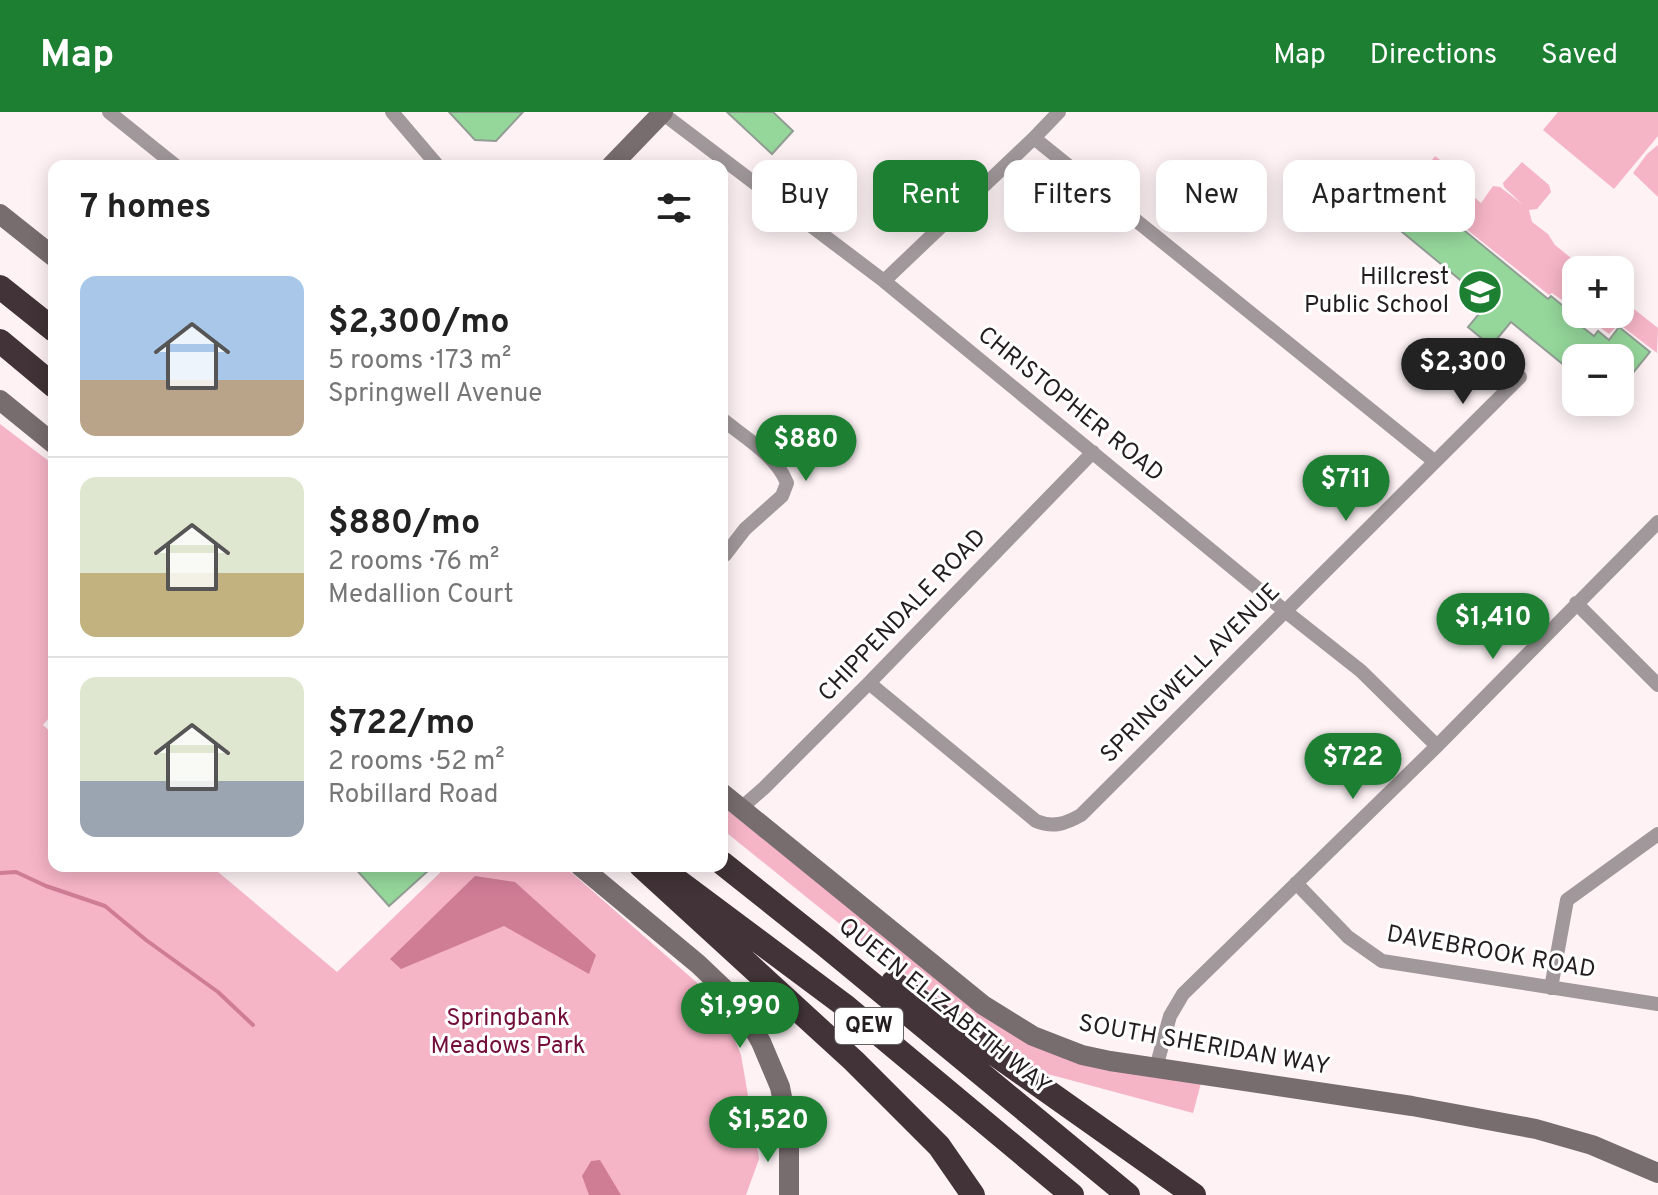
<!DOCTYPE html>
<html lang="en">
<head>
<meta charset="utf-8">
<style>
	:root { --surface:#fff; --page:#f6f6f6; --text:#222; --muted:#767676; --line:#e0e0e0; --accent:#1c7f32 }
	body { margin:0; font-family:Overpass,sans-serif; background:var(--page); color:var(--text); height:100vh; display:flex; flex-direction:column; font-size:30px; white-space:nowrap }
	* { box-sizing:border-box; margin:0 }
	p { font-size:26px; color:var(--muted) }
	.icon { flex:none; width:44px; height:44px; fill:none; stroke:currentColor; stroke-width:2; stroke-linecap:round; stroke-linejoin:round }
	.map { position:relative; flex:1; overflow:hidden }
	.panel { position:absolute; left:48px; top:48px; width:680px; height:712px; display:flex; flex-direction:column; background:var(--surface); border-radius:16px; box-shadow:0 4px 20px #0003 }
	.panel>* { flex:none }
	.hud { position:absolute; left:752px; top:48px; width:760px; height:72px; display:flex; gap:16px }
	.fabs { position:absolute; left:1562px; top:144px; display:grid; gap:16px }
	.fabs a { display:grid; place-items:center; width:72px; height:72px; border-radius:16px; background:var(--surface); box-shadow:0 4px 20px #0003; font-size:40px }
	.price { position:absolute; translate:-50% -68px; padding:0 18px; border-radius:28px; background:var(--accent); color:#fff; font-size:26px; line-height:52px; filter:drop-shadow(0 2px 4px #0008) }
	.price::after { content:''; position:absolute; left:50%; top:48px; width:24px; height:18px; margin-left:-12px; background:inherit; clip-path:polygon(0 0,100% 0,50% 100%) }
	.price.active { background:#222; color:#fff }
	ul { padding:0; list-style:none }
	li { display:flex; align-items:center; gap:24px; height:200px; padding:0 32px }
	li+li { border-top:2px solid var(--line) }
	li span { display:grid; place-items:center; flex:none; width:224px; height:160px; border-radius:16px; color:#555 }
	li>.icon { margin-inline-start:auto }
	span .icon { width:96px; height:96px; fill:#fffc; stroke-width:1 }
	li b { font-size:34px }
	h2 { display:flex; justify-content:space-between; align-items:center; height:96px; padding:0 32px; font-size:34px }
	.chip { padding:0 28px; border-radius:16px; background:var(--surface); box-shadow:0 4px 20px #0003; font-size:28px; line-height:72px }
	.chip.active { background:var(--accent); color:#fff }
	header { display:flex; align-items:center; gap:48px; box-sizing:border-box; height:112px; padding:0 40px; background:var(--accent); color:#fff }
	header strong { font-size:38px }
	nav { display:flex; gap:44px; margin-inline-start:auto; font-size:28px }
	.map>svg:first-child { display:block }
	.green { fill:#f6b5c7 }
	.water { fill:#cf7c95 }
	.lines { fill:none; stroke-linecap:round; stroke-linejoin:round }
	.stream { stroke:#cf7c95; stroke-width:4 }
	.building { fill:#95d79b; stroke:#919d92; stroke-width:2 }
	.street { stroke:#a0989a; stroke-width:14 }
	.secondary { stroke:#776c6e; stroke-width:20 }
	.highway { stroke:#413337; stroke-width:24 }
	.labels { text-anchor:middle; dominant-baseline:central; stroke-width:6; stroke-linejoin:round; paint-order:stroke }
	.shield { fill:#fff; stroke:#666162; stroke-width:2 }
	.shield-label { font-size:22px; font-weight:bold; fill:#241d1f }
	.poi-label { font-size:24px; fill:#241d1f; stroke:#fff; text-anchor:end }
	.street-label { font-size:24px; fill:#241d1f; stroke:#fff }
	.park-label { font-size:24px; fill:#730e3b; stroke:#fff }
</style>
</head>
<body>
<header>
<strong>Map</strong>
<nav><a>Map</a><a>Directions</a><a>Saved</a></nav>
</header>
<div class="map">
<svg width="1658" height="1083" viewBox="0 0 1658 1083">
	<rect width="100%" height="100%" fill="#fef2f5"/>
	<path class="green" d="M 1558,0 L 1658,0 L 1658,24 L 1614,77 L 1543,18 Z
		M 1658,33 L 1658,85 L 1633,61 L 1647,42 Z
		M 1435,44 L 1471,72 L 1467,79 L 1481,91 L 1493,74 L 1500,75 L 1522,92 L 1504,75 L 1503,71 L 1522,50 L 1549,73 L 1551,80 L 1537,97 L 1529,98 L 1532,110 L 1548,122 L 1555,133 L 1586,158 L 1576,158 L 1576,198 L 1552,181 L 1549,183 L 1421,81 L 1391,118 L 1379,109 L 1416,62 L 1420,64 Z
		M 1620,186 L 1658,216 L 1657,241 L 1619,212 L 1609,222 L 1582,202 L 1620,202 Z
		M 0,312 L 54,353 L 54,600 L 43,613 L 54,623 L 54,754 L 211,754 L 337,860 L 447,754 L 564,754 L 720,891 L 741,943 L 759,1047 L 746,1083 L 0,1083 Z
		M 722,694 L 986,905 L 1201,971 L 1193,1001 L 1044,961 L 867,834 L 722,717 Z"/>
	<path class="water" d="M 475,764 L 515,770 L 596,843 L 589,862 L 504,814 L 401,857 L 390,847 Z
		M 600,1048 L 621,1083 L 589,1083 L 582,1064 L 591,1049 Z"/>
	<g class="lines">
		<path class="stream" d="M 0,761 L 16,760 L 46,774 L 105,794 L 146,828 L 218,880 L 253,913"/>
	</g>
	<path class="building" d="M 449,0 L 523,0 L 496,29 L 475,28 Z
		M 727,0 L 773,0 L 793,19 L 772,42 Z
		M 1421,83 L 1548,187 L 1551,184 L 1579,207 L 1577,211 L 1594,224 L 1598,219 L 1609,228 L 1619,215 L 1650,240 L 1620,277 L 1620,246 L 1576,246 L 1576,263 L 1511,210 L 1491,234 L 1468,215 L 1488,191 L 1395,114 Z
		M 1582,290 L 1603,290 L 1595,301 Z
		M 353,754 L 428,754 L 430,757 L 389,794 Z"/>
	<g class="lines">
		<path class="street" d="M 109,0 L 176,54
			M 392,0 L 438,54
			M 662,1 L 884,169 L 1285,499 L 1361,559 L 1437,634
			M 1034,26 L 1434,349
			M 884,169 L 1034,26 L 1059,0
			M 722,307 C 744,325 776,343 787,371 L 782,384 L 745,417 L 725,443
			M 1576,491 L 1658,573
			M 869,571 L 1036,709 C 1053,716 1065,712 1081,703 L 1520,265
			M 741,696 L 764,676 L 869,571 L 1093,340
			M 1296,771 L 1348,825 L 1382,849 L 1658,892
			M 1551,876 L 1567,788 L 1658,722
			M 1156,956 L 1170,904 L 1183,882 L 1437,634 L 1658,410"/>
		<path class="secondary" d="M 611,54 L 663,0
			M 0,102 L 54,145
			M 0,288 L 54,332
			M 722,681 L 983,893 L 1033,924 L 1082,943 L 1110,949 L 1412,994 L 1536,1017 L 1592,1033 L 1658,1061
			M 580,754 L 698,852 L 738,890 L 761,930 L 780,975 L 789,1021 L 789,1083"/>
		<path class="highway" d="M 0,175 L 54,218
			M 0,229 L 54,274
			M 722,751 L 825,833 L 1128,1083
			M 641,754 L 854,949 L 939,1034 L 973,1083
			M 658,754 L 844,893 L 1072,1083
			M 893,870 L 1194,1083"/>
	</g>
	<defs>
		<g id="school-disc" transform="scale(2.3)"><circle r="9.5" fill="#1c7f32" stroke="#fff"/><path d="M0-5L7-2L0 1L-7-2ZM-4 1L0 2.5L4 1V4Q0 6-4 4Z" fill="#fff"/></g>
	</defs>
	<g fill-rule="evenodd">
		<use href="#school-disc" x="1480" y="180"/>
	</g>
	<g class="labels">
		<rect class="shield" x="835" y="896" width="68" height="36" rx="6"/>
		<g class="shield-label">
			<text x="869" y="914">QEW</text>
		</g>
		<g class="poi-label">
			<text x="1449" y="166">Hillcrest<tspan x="1449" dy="28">Public School</tspan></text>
		</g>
		<g class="street-label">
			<text transform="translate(1070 293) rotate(39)">CHRISTOPHER ROAD</text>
			<text transform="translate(903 504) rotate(-46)">CHIPPENDALE ROAD</text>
			<text transform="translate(1191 562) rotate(-45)">SPRINGWELL AVENUE</text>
			<text transform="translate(1491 841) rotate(10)">DAVEBROOK ROAD</text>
			<text transform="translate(944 895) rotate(39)">QUEEN ELIZABETH WAY</text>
			<text transform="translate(1204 934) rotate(10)">SOUTH SHERIDAN WAY</text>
		</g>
		<g class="park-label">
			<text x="508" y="907">Springbank<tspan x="508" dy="28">Meadows Park</tspan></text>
		</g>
	</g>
</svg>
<div class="fabs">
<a>+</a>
<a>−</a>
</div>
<b class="price active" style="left:1463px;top:294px">$2,300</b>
<b class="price" style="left:806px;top:371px">$880</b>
<b class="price" style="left:1346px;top:411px">$711</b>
<b class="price" style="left:1493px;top:549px">$1,410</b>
<b class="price" style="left:1353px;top:689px">$722</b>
<b class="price" style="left:740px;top:938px">$1,990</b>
<b class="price" style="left:768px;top:1052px">$1,520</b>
<div class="hud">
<a class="chip">Buy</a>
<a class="chip active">Rent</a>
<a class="chip">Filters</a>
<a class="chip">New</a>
<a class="chip">Apartment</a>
</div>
<section class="panel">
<h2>7 homes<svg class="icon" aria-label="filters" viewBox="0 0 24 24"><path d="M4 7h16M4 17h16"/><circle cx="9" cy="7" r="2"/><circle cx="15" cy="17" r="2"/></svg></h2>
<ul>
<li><span style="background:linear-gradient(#a9c7e8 65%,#b9a48a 0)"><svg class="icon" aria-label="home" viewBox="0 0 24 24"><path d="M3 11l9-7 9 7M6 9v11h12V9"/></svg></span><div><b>$2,300/mo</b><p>5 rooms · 173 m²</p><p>Springwell Avenue</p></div></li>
<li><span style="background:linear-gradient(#dfe7d0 60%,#c2b280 0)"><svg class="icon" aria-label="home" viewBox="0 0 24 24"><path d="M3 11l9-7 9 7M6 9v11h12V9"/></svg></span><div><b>$880/mo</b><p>2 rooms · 76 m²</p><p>Medallion Court</p></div></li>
<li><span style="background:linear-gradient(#dfe7d0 65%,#9aa5b1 0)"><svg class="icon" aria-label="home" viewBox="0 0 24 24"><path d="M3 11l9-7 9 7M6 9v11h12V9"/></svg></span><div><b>$722/mo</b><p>2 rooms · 52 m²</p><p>Robillard Road</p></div></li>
</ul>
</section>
</div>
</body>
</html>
